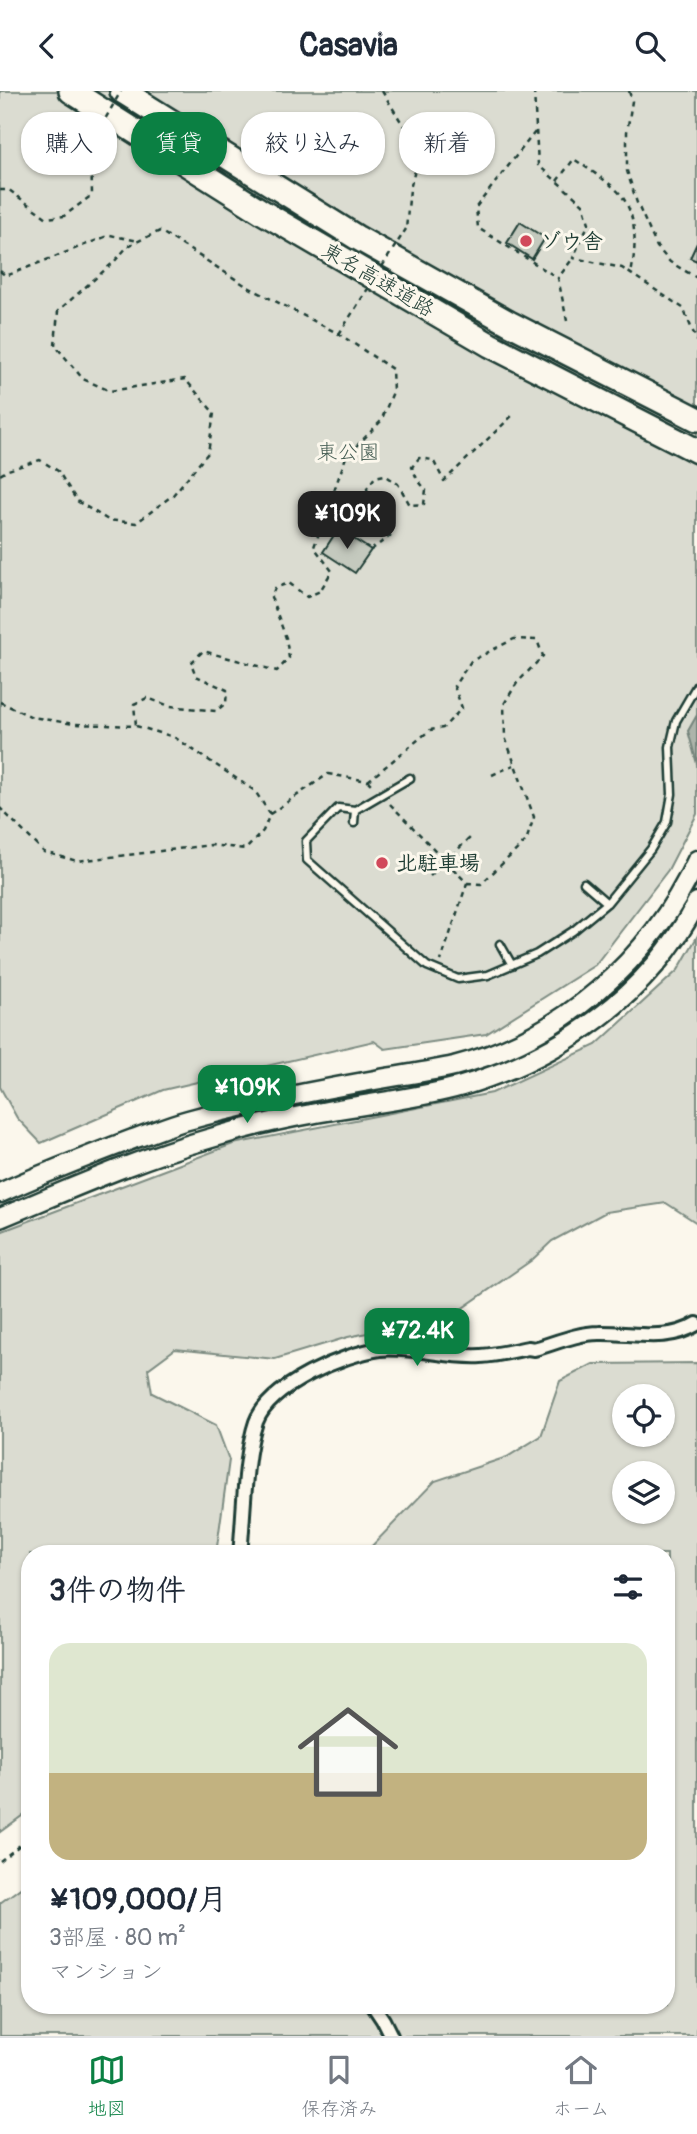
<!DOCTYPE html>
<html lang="ja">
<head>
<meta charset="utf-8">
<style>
	:root { --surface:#fff; --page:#f2f2f3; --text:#1f2937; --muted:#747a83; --line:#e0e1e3; --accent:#0b8043 }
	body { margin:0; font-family:Pangolin,"Klee One",sans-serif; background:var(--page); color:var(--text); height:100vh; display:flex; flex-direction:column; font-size:26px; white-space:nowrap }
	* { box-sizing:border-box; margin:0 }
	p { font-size:23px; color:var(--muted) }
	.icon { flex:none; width:38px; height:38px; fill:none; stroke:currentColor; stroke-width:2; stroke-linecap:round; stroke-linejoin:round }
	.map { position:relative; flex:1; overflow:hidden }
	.drawer { position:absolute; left:21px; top:1454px; width:654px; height:469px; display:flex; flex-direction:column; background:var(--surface); border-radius:28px; box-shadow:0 2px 5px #0004 }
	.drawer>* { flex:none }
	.hud { position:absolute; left:21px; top:21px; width:656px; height:63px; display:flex; gap:14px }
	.fabs { position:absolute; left:612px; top:1293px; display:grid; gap:14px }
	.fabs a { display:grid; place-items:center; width:63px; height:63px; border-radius:50%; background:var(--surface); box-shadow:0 2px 5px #0004; font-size:35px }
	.price { position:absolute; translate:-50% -60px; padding:0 16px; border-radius:14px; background:var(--accent); color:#fff; font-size:23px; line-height:46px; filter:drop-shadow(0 2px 4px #0008) }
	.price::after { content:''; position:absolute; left:50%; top:42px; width:21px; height:16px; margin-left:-10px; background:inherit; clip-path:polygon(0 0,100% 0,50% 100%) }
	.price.current { background:#222; color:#fff }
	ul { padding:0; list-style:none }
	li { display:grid; align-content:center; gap:14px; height:371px; padding:0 28px }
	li+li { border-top:2px solid var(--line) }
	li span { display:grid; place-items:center; height:217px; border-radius:21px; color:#555 }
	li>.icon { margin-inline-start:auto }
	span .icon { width:126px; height:126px; fill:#fffc; stroke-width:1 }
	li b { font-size:30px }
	h2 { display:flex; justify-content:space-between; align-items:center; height:84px; padding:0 28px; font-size:30px }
	.tag { padding:0 24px; border-radius:28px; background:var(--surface); box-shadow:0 2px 5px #0004; font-size:24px; line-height:63px }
	.tag.current { background:var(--accent); color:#fff }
	header { display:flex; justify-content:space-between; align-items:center; height:91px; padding:0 28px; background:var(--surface); font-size:32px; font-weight:700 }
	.menu { display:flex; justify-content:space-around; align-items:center; height:98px; border-top:2px solid var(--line); background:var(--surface); font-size:19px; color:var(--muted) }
	.menu a { display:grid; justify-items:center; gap:4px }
	.menu .current { color:var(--accent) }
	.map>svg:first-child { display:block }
	.green { fill:#dbdcd1; stroke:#7d8c82; stroke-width:2; fill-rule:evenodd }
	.water { fill:#adb4aa; stroke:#74847b; stroke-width:2 }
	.building { fill:#c4c9be; stroke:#1f3d34; stroke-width:2 }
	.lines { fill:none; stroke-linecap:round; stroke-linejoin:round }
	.lane-casing { stroke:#1f3d34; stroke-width:11 }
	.street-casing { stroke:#1f3d34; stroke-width:18 }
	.secondary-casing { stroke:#1f3d34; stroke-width:23 }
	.highway-casing { stroke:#1f3d34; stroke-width:28 }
	.path { stroke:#1f3d34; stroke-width:2.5; stroke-dasharray:5 5; stroke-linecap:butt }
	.lane { stroke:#fbf7ec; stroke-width:6 }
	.street { stroke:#fbf7ec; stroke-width:12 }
	.secondary { stroke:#fbf7ec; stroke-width:18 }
	.highway { stroke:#fbf7ec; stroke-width:23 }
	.path-bridge { stroke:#1f3d34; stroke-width:2.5; stroke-dasharray:5 5; stroke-linecap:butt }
	.poi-dot { fill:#d1495b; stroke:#fbf7ec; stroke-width:2.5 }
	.labels { text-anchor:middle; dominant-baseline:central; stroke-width:6; stroke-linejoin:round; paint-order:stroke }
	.poi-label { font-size:21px; font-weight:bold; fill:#1f3d34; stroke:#fbf7ec; text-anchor:start }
	.street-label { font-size:21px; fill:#1f3d34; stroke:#fbf7ec }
	.park-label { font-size:21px; fill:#455d53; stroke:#fbf7ec }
</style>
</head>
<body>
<header><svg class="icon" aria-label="back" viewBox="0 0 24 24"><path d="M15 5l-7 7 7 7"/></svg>Casavia<svg class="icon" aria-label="search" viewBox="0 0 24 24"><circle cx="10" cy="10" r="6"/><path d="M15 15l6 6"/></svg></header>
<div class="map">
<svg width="697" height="1945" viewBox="0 0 697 1945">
	<rect width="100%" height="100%" fill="#fbf7ec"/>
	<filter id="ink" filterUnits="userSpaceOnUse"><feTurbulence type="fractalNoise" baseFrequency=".0143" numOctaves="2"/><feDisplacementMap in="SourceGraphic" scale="14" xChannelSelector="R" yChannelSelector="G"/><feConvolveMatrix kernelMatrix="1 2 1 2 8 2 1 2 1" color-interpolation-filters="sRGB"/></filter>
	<g filter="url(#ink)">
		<path class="green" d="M 0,0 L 697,0 L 697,723 L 668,779 L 595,874 L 486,943 L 385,958 L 374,950 L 163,999 L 41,1052 L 17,1027 L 0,996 Z
			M 697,846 L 697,1132 L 666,1112 L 606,1121 L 552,1150 L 532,1169 L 451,1225 L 348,1246 L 275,1268 L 175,1258 L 148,1278 L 152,1302 L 216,1334 L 229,1369 L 216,1463 L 30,1463 L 30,1719 L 0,1741 L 0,1141 L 233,1053 L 492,1002 L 596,954 L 678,879 Z
			M 697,1272 L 697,1945 L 0,1945 L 0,1812 L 30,1790 L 30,1914 L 667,1914 L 667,1463 L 364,1463 L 435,1390 L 507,1366 L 541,1345 L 560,1290 L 593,1273 ZM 625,1306 L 663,1306 L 663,1344 L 625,1344 ZM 625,1382 L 663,1382 L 663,1421 L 625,1421 Z"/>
		<path class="water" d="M 697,624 L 697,673 L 688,640 Z"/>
		<path class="building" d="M 520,131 L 545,147 L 532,168 L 507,152 Z
			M 697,152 L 697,170 L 690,167 Z
			M 338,438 L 371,459 L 355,482 L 323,461 Z"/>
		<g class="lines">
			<g class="lane-casing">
				<path id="lane" d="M 410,687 L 355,719 L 338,717 L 306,750 L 307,769 L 427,875 L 458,888 L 488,884 L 537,863 L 573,840 L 607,812 L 651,758 L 667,731 L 672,703 L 670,656 L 676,630 L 697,594
					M 354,732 L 355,719
					M 584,792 L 607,812
					M 500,853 L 512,874"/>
			</g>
			<g class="street-casing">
				<path id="street" d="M 240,1463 C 244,1425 244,1366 256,1331 C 270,1294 344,1263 380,1258 C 413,1255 448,1267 481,1265 C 497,1264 513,1260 528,1257 L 534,1258 C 555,1252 578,1242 599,1242 C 633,1241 666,1252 697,1233
					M 373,1914 L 383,1929 L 391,1945"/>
			</g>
			<g class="secondary-casing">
				<path id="secondary" d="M 0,1102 C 44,1082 88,1065 133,1048 C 151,1042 169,1034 188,1029 C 250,1012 312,1000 375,989 C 401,984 428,981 454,975 C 560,948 651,869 697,769
					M 0,1127 C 68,1099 137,1068 208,1048 C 241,1038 277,1029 311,1023 C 361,1013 413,1009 462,995 C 560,966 650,904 697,811"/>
			</g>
			<g class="highway-casing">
				<path id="highway" d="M 71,0 L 264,122 L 490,254 L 697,360
					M 122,0 L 356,146 L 509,232 L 697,328"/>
			</g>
			<path class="path" d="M 382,0 L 405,37 L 418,68 L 410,98 L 406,138
				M 534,0 L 538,74 L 583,113 L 589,132 L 573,167 L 622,177 L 683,217 L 697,250
				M 629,0 L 632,10 L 627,41 L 627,80 L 637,112 L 657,156 L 670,171 L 697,187
				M 535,41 L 476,116 L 478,137 L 558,187
				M 557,90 L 574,68 C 585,76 614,94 621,104 C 638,126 636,158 631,183
				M 0,99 L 9,99 L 47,127 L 64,125 L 92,104 L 91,53
				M 0,180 L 6,185 L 110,144 L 138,150
				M 567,230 L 558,187 L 573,167
				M 0,384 L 8,379 L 40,369 L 58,380 L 77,410 L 108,429 L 136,432 L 173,404 L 208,362 L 214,322 L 185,288 L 110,300 L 83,288 L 55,254 L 58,220 L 114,171 L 128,155 L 160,140 L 248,196 L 339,243 L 392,278 L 393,301 L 381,330 L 346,366 L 314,456 L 332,480 L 320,500 L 307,506 L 289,492 L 275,497 L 271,506 L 286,547 L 289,567 L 277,580 L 203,560 L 191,572 L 196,585 L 227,599 L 226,612 L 216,620 L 170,615 L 147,607 L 134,613 L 136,635
				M 371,459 L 390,445 L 393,433 L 386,421 L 369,409 L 367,397 L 375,386 L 385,384 L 398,393 L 410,414 L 424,413 L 426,399 L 417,388 L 412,376 L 419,367 L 433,369 L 444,390 L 515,322
				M 0,611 L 32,626 L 74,633 L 136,635 L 174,646 L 255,700 L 270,723 L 263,740 L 246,758 L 211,754 L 77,770 L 44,761 L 0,717
				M 492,684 L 514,674
				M 368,690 L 430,639 L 443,637 L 462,617 L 454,595 L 471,570 L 514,548 L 537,549 L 543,565 L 517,592 L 504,613 L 505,646 L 534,726 L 526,750 L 481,793 L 467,792
				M 390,713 L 467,792 L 441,870
				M 270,723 L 328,683 L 368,690 L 373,695
				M 430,785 L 472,745
				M 0,1770 L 30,1746"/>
			<use href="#lane" class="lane"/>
			<use href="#street" class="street"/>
			<use href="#secondary" class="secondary"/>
			<use href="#highway" class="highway"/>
			<path class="path-bridge" d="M 91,53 L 121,0
				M 339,243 L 406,138"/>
		</g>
	</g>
	<g class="poi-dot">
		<circle cx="526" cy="150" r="7"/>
		<circle cx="382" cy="772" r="7"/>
	</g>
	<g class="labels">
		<g class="poi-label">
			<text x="540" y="150">ゾウ舎</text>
			<text x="396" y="772">北駐車場</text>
		</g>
		<g class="street-label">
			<text transform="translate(378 189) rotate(30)">東名高速道路</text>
		</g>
		<g class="park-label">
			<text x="348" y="361">東公園</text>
		</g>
	</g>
</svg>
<div class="fabs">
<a><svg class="icon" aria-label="locate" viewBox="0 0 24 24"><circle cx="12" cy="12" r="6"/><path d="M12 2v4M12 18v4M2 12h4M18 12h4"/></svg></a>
<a><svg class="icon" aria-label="layers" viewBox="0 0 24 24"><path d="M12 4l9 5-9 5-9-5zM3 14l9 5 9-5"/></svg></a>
</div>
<b class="price current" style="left:347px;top:460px">¥109K</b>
<b class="price" style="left:247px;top:1034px">¥109K</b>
<b class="price" style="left:417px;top:1277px">¥72.4K</b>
<div class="hud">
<a class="tag">購入</a>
<a class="tag current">賃貸</a>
<a class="tag">絞り込み</a>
<a class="tag">新着</a>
</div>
<section class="drawer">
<h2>3件の物件<svg class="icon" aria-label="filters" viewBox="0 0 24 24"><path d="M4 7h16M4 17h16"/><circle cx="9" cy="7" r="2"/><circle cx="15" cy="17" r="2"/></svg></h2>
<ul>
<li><span style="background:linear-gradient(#dfe7d0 60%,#c2b280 0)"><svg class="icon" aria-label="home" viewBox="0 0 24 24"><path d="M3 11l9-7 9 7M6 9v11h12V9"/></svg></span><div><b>¥109,000/月</b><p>3部屋 · 80 m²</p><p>マンション</p></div></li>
</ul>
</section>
</div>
<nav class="menu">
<a class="current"><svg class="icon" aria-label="map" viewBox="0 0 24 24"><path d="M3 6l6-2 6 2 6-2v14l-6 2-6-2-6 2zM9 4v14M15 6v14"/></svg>地図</a>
<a><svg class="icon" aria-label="saved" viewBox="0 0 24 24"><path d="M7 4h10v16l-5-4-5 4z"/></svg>保存済み</a>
<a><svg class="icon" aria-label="home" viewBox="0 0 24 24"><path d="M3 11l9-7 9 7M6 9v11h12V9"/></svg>ホーム</a>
</nav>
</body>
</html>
